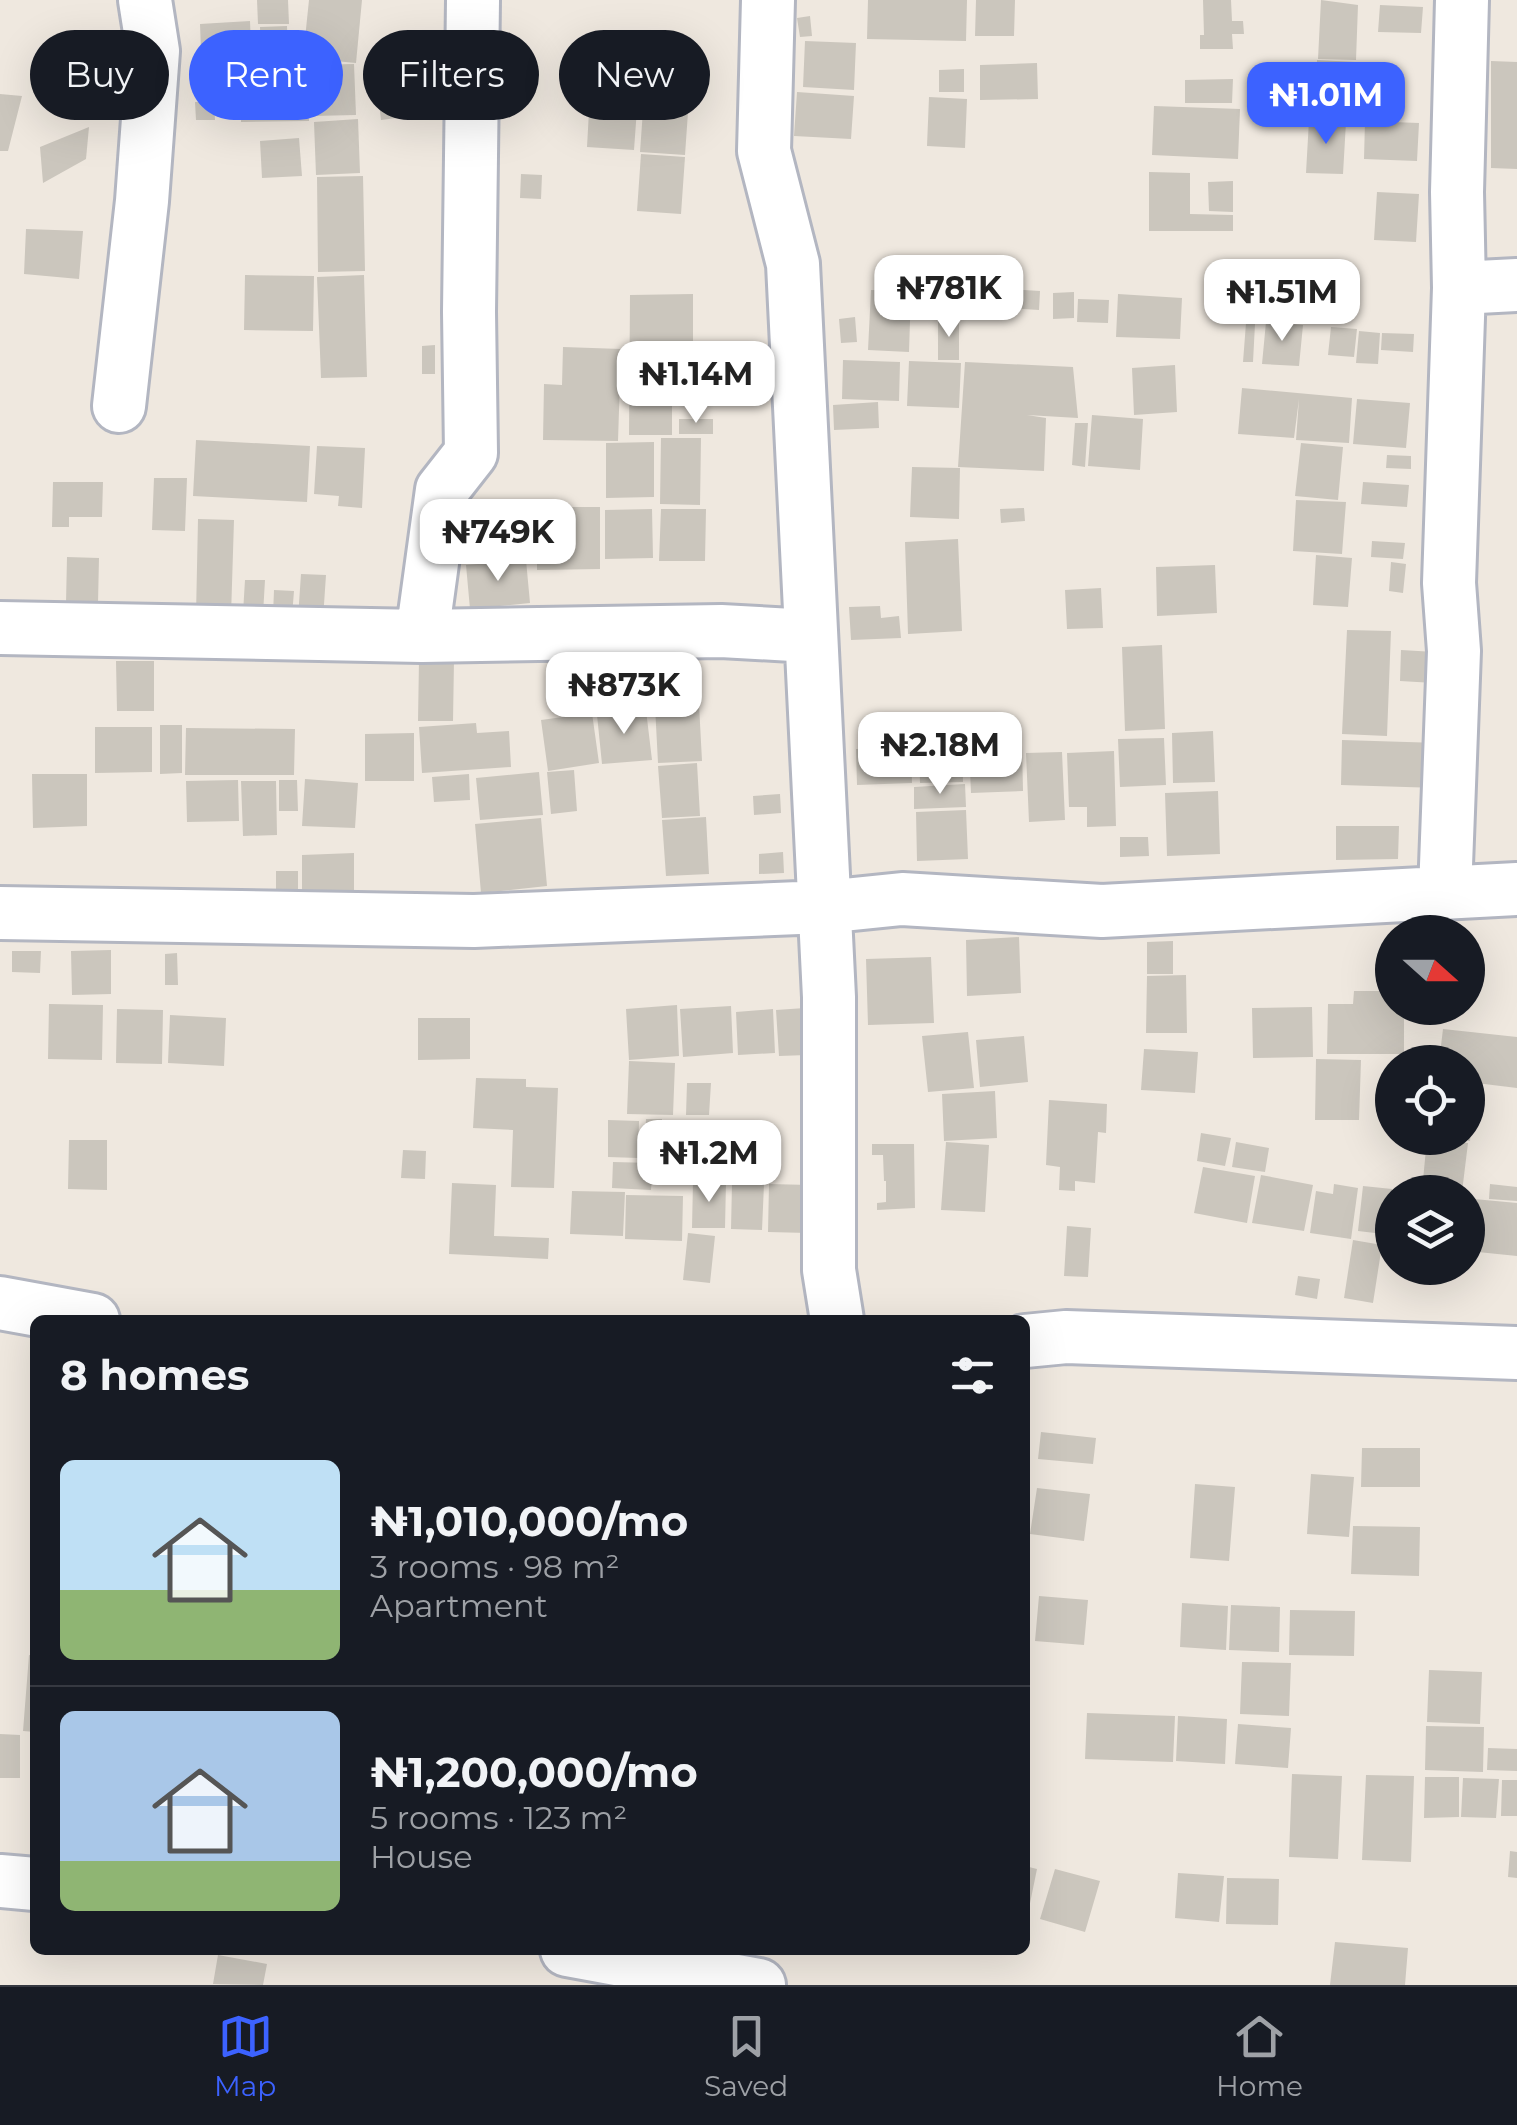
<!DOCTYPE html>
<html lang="en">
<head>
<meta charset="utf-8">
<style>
	:root { --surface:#171b24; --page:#242831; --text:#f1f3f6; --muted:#9ea1a6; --line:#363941; --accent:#3c62ff }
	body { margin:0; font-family:Montserrat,sans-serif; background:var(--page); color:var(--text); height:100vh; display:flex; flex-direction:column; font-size:38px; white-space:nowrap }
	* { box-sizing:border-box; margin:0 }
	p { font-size:32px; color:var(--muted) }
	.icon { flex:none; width:55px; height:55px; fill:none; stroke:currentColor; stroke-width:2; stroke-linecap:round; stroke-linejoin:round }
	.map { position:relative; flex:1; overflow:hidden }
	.sheet { position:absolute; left:30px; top:1315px; width:1000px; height:640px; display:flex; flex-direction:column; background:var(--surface); border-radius:15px; box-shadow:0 10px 40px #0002 }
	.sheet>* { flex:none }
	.guide { position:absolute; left:30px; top:30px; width:1000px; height:90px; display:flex; gap:20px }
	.needle { width:65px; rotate:111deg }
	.controls { position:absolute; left:1375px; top:915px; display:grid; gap:20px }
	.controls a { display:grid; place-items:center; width:110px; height:110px; border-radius:50%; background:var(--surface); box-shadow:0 10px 40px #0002; font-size:50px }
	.price { position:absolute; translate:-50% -85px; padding:0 22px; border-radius:20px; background:#fff; color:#222; font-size:32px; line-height:65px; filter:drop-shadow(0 2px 5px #0008) }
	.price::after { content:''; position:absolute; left:50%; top:60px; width:30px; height:22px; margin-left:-15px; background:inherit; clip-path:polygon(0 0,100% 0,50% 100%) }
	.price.active { background:var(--accent); color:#fff }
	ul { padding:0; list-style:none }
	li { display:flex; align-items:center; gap:30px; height:250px; padding:0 30px }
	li+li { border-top:2px solid var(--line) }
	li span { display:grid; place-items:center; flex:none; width:280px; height:200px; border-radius:15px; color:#555 }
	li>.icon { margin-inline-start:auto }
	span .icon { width:120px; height:120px; fill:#fffc; stroke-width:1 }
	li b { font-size:42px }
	h2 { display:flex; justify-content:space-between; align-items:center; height:120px; padding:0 30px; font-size:42px }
	.pill { padding:0 35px; border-radius:45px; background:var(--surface); box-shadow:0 10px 40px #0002; font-size:35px; line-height:90px }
	.pill.active { background:var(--accent); color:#fff }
	.menu { display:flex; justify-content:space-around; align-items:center; height:140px; border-top:2px solid var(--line); background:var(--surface); font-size:28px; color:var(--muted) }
	.menu a { display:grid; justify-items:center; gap:5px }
	.menu .active { color:var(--accent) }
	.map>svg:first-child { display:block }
	.building { fill:#cbc6bd }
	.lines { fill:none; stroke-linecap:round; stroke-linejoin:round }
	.minor-casing { stroke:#b3b6c1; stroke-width:58 }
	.minor { stroke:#fff; stroke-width:52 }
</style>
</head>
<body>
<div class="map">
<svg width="1517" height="1985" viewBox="0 0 1517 1985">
	<rect width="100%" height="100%" fill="#efe8df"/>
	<path class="building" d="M 257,0 L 288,0 L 289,24 L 258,24 Z
		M 309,0 L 362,0 L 356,63 L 303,58 Z
		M 868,0 L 967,0 L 966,41 L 867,39 Z
		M 976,0 L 1015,0 L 1014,36 L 975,36 Z
		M 1203,0 L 1231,0 L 1232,21 L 1243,21 L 1244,34 L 1232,34 L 1233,49 L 1200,49 L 1200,35 L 1204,35 Z
		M 1321,0 L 1358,5 L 1356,60 L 1318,59 Z
		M 1380,5 L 1423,7 L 1421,33 L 1378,32 Z
		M 810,16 L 812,36 L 800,37 L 797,18 Z
		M 250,21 L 252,73 L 202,76 L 200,24 Z
		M 287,26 L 288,58 L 261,59 L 260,27 Z
		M 805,41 L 856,43 L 854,90 L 803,87 Z
		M 1317,60 L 1355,62 L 1352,121 L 1315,119 Z
		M 1491,61 L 1517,62 L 1517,169 L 1491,168 Z
		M 1037,63 L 1038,99 L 980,100 L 980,65 Z
		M 354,64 L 356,115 L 312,116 L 311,65 Z
		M 270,66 L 309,66 L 310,89 L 271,89 Z
		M 964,69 L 964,92 L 939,92 L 939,70 Z
		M 423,79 L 427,114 L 381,120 L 378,94 L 398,93 L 397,82 Z
		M 1233,79 L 1232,103 L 1185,103 L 1185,80 Z
		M 269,92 L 308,92 L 309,121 L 241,122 L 241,100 L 269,99 Z
		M 797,92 L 854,96 L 851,139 L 794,136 Z
		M 590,93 L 638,95 L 634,150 L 587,147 Z
		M 0,94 L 22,96 L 8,151 L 0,151 Z
		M 644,96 L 689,98 L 685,155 L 640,152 Z
		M 929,97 L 967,99 L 965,148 L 927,146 Z
		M 214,101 L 215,120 L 196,120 L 195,102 Z
		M 1154,106 L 1240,109 L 1238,159 L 1152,155 Z
		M 358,119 L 360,173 L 316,175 L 314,122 Z
		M 1309,120 L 1346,122 L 1343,174 L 1306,173 Z
		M 1365,121 L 1419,123 L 1417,161 L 1364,159 Z
		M 89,127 L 86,159 L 43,183 L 40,147 Z
		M 299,138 L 302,176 L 262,178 L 260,141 Z
		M 641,154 L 685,157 L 681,214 L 637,211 Z
		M 1149,172 L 1190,173 L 1190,214 L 1233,215 L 1233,231 L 1149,231 Z
		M 521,174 L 542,175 L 541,199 L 520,198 Z
		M 363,176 L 365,271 L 318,272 L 317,177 Z
		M 1233,181 L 1233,212 L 1209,211 L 1208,182 Z
		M 1377,192 L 1419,194 L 1416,242 L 1374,240 Z
		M 26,229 L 83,231 L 79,279 L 24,274 Z
		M 245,275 L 314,276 L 313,331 L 244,330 Z
		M 364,275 L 367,377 L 321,378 L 317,277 Z
		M 1010,289 L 1040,291 L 1039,310 L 1009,308 Z
		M 871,290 L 911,291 L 909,352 L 868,350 Z
		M 1074,292 L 1074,318 L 1053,319 L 1053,293 Z
		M 693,294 L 693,344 L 672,344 L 672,435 L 629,435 L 630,295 Z
		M 1118,294 L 1182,298 L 1180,339 L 1116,337 Z
		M 1078,299 L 1109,300 L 1108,323 L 1077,322 Z
		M 855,317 L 857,342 L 841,343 L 839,319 Z
		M 938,320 L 959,320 L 959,360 L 938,360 Z
		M 1266,322 L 1303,325 L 1299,366 L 1262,364 Z
		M 1246,323 L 1255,324 L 1253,362 L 1243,362 Z
		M 1331,327 L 1357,329 L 1354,357 L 1328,355 Z
		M 1359,331 L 1380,333 L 1378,364 L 1356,363 Z
		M 1382,333 L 1414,334 L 1413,352 L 1381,350 Z
		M 435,345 L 435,374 L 422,374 L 422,346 Z
		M 563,347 L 621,349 L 618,441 L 543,440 L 544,384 L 562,385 Z
		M 843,360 L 900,362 L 899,401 L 842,399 Z
		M 909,361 L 961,363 L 959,408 L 907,406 Z
		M 965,362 L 1073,367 L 1078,418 L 1027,415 L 1046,418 L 1044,471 L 958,467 Z
		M 1175,365 L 1177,412 L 1134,415 L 1132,368 Z
		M 1242,388 L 1352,398 L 1349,443 L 1296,440 L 1299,399 L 1294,438 L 1238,434 Z
		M 1357,399 L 1410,403 L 1406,448 L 1353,444 Z
		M 878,402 L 879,428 L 834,430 L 833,405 Z
		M 1092,415 L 1143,419 L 1140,470 L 1088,466 Z
		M 679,419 L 713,419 L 713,434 L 679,434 Z
		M 1075,423 L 1088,423 L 1085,467 L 1072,465 Z
		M 661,438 L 701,438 L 700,505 L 660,504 Z
		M 196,440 L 310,446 L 307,502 L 193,496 Z
		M 654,442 L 654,497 L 606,498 L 606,443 Z
		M 1301,443 L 1343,447 L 1338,500 L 1295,496 Z
		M 317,446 L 365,448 L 362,508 L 338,506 L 339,496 L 314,494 Z
		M 1387,455 L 1411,456 L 1411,469 L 1386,468 Z
		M 912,467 L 960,468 L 959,519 L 910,517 Z
		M 154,478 L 187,478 L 185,531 L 152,530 Z
		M 53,482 L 103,482 L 102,517 L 69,517 L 69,527 L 52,527 Z
		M 1363,482 L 1409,485 L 1407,507 L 1361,504 Z
		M 1296,500 L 1346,502 L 1342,554 L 1293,551 Z
		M 537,507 L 600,507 L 600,569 L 537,570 Z
		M 1024,508 L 1025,521 L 1001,523 L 1000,509 Z
		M 652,509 L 653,558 L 605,559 L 605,510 Z
		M 661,509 L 706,509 L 705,561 L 659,561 Z
		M 198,519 L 234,520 L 231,616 L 196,615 Z
		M 958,539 L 962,631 L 908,634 L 905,542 Z
		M 1372,541 L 1405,543 L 1403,559 L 1371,557 Z
		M 1316,555 L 1352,558 L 1348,607 L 1313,605 Z
		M 67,557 L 99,558 L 98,603 L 66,603 Z
		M 526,560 L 530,603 L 470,609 L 466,565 Z
		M 1391,562 L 1406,564 L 1403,593 L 1389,591 Z
		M 1215,565 L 1217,613 L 1157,616 L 1156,567 Z
		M 301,574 L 326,575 L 323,619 L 298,618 Z
		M 245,580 L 265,580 L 263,614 L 243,613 Z
		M 1101,588 L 1103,628 L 1067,629 L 1065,590 Z
		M 274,590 L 294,591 L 292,616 L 273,615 Z
		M 880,606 L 881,618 L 899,616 L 901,638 L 851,640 L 849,607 Z
		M 1347,630 L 1391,631 L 1387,736 L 1342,734 Z
		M 1162,645 L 1165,729 L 1125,731 L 1122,647 Z
		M 1401,650 L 1435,652 L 1434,683 L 1400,681 Z
		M 685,652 L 686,679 L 658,681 L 657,654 Z
		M 419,660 L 454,660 L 453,721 L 418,721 Z
		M 116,661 L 154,661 L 154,711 L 117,711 Z
		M 699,704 L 702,761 L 658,763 L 655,706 Z
		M 646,710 L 652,760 L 602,764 L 597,715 Z
		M 592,713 L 599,763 L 548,771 L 541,720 Z
		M 476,723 L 477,733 L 509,731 L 511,767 L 422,773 L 419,727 Z
		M 160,725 L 182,725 L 182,773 L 160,774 Z
		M 95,727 L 152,727 L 152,772 L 95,773 Z
		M 186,728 L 295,729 L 294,775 L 185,775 Z
		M 1213,731 L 1215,782 L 1173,783 L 1172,733 Z
		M 414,733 L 414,781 L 365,781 L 365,734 Z
		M 1164,738 L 1166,785 L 1120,787 L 1118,739 Z
		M 1342,740 L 1439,743 L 1438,788 L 1341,785 Z
		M 1022,745 L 1023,791 L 971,793 L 969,746 Z
		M 962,747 L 963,782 L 920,783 L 919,749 Z
		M 911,748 L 912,783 L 857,785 L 856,749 Z
		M 1114,751 L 1116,826 L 1087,827 L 1087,807 L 1069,807 L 1067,753 Z
		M 1062,752 L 1065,820 L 1029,822 L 1026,753 Z
		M 697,763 L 700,816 L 662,818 L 658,766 Z
		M 574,770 L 577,811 L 551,814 L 547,772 Z
		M 539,772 L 543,815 L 480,820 L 476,778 Z
		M 32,774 L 87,774 L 87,826 L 33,828 Z
		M 469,774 L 470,800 L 434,802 L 432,777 Z
		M 305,779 L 358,783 L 355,828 L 302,826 Z
		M 238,780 L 239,821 L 187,822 L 186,781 Z
		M 279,780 L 297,780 L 298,811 L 279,811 Z
		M 241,781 L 276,781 L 277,835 L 243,836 Z
		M 965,784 L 966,807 L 914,809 L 914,787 Z
		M 1218,791 L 1220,854 L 1167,856 L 1165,793 Z
		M 780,794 L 781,813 L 754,815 L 753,796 Z
		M 966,810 L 968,859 L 917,861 L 916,812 Z
		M 706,817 L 709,874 L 666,876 L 662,820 Z
		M 541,818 L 547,886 L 481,893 L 475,824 Z
		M 1336,826 L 1399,826 L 1398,859 L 1336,860 Z
		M 1120,837 L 1148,837 L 1149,856 L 1120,857 Z
		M 783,852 L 784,873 L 759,874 L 759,854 Z
		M 354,853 L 354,893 L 302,894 L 302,855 Z
		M 276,871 L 298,871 L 298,890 L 276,889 Z
		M 1019,937 L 1021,993 L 967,996 L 966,940 Z
		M 1173,941 L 1173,974 L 1147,974 L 1147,942 Z
		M 111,950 L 111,994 L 72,995 L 71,951 Z
		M 12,951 L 41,951 L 40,973 L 12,972 Z
		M 177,953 L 178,985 L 165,985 L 165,954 Z
		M 931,957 L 934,1023 L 868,1025 L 866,959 Z
		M 1186,975 L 1187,1033 L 1146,1033 L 1147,976 Z
		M 1354,991 L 1392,991 L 1392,1008 L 1404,1008 L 1404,1054 L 1327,1054 L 1328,1004 L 1353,1004 Z
		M 49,1004 L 103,1005 L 102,1060 L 48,1059 Z
		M 677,1005 L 679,1056 L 629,1060 L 626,1009 Z
		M 731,1006 L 733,1053 L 683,1057 L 680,1009 Z
		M 1312,1007 L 1313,1057 L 1253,1058 L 1252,1008 Z
		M 805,1008 L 807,1055 L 779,1056 L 776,1010 Z
		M 117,1009 L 163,1010 L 162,1064 L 116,1063 Z
		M 773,1009 L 775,1053 L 738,1055 L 736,1012 Z
		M 170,1015 L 226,1018 L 224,1066 L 168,1063 Z
		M 418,1018 L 470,1018 L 470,1059 L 418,1060 Z
		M 1443,1029 L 1517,1037 L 1517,1088 L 1468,1082 L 1468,1062 L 1439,1062 Z
		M 968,1032 L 974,1088 L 928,1092 L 922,1036 Z
		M 1024,1036 L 1028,1082 L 980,1087 L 976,1040 Z
		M 1144,1049 L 1198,1052 L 1195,1093 L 1141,1090 Z
		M 1316,1059 L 1361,1060 L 1359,1120 L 1315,1120 Z
		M 629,1061 L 675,1063 L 673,1115 L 627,1114 Z
		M 476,1078 L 526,1079 L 526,1087 L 558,1088 L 554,1188 L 511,1187 L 513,1130 L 473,1128 Z
		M 687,1083 L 711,1083 L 709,1115 L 686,1115 Z
		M 1468,1085 L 1476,1086 L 1470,1141 L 1468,1141 Z
		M 995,1091 L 997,1138 L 944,1141 L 942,1094 Z
		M 1049,1100 L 1107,1104 L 1106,1133 L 1098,1132 L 1095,1183 L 1075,1181 L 1075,1191 L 1059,1190 L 1060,1167 L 1046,1165 Z
		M 646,1119 L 662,1119 L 662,1137 L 645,1137 Z
		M 608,1120 L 639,1121 L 638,1158 L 608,1157 Z
		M 704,1129 L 726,1130 L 726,1151 L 704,1151 Z
		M 1201,1133 L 1231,1138 L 1225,1166 L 1197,1161 Z
		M 1427,1139 L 1468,1143 L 1462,1192 L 1422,1190 Z
		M 69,1140 L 107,1140 L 107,1190 L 68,1189 Z
		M 946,1142 L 989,1145 L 985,1212 L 941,1210 Z
		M 1236,1142 L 1269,1148 L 1265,1172 L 1232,1167 Z
		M 872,1144 L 914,1144 L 915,1208 L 877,1210 L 877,1203 L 886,1202 L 886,1181 L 884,1181 L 883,1155 L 872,1155 Z
		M 403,1150 L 426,1151 L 425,1179 L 401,1178 Z
		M 697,1154 L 737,1156 L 737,1176 L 696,1174 Z
		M 613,1162 L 653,1163 L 651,1190 L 612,1188 Z
		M 1203,1167 L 1255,1176 L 1247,1223 L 1194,1213 Z
		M 1261,1175 L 1313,1185 L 1304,1231 L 1252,1223 Z
		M 693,1182 L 726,1182 L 725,1228 L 692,1228 Z
		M 452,1183 L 496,1185 L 494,1236 L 549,1238 L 548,1259 L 449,1254 Z
		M 732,1184 L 764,1184 L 762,1230 L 731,1229 Z
		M 769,1184 L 810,1185 L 808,1233 L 768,1232 Z
		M 1334,1184 L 1358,1188 L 1351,1239 L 1310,1233 L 1316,1191 L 1333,1194 Z
		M 1490,1184 L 1517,1187 L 1517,1201 L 1489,1199 Z
		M 1363,1186 L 1392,1189 L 1392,1235 L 1358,1231 Z
		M 572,1191 L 625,1192 L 623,1236 L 570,1234 Z
		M 626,1195 L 683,1196 L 682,1241 L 625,1239 Z
		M 1474,1199 L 1517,1203 L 1517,1256 L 1468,1251 Z
		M 1067,1226 L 1091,1228 L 1088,1277 L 1064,1276 Z
		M 688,1233 L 715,1236 L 710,1283 L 683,1280 Z
		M 1353,1240 L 1382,1245 L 1373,1303 L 1344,1298 Z
		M 1298,1276 L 1320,1279 L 1317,1299 L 1295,1295 Z
		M 1041,1432 L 1096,1438 L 1093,1464 L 1038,1459 Z
		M 1362,1448 L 1420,1448 L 1420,1487 L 1361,1487 Z
		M 1311,1474 L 1354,1477 L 1349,1537 L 1307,1534 Z
		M 1195,1484 L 1235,1487 L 1229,1561 L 1190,1558 Z
		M 1037,1488 L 1090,1494 L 1084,1541 L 1030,1534 Z
		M 1353,1526 L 1420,1527 L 1419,1576 L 1351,1574 Z
		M 1039,1596 L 1088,1600 L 1084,1645 L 1035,1641 Z
		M 1182,1603 L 1228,1606 L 1226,1650 L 1180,1647 Z
		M 1231,1605 L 1280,1607 L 1279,1652 L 1229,1650 Z
		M 1290,1610 L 1355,1611 L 1354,1656 L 1289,1655 Z
		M 29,1655 L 35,1656 L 35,1732 L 23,1731 Z
		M 1242,1662 L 1291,1663 L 1289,1716 L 1240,1714 Z
		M 1429,1670 L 1482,1672 L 1480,1724 L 1427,1722 Z
		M 1087,1713 L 1175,1716 L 1173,1762 L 1085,1759 Z
		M 1178,1716 L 1227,1719 L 1225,1764 L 1176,1761 Z
		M 1238,1724 L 1291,1728 L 1288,1768 L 1235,1764 Z
		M 1426,1726 L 1484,1727 L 1483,1772 L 1425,1770 Z
		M 0,1734 L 20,1735 L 20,1778 L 0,1778 Z
		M 1488,1748 L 1517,1749 L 1517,1771 L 1487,1770 Z
		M 1292,1774 L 1342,1776 L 1338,1859 L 1289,1857 Z
		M 1366,1775 L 1414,1776 L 1411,1862 L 1362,1860 Z
		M 1425,1777 L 1459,1777 L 1459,1817 L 1424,1818 Z
		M 1463,1778 L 1499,1779 L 1496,1818 L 1461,1817 Z
		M 1502,1780 L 1517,1780 L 1517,1816 L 1501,1816 Z
		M 1510,1851 L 1517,1852 L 1517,1878 L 1508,1877 Z
		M 1025,1866 L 1037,1869 L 1027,1918 L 1025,1918 Z
		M 1055,1869 L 1100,1881 L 1085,1932 L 1040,1919 Z
		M 1178,1873 L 1224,1876 L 1219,1922 L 1175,1918 Z
		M 1227,1878 L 1279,1879 L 1278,1925 L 1226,1924 Z
		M 1335,1942 L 1408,1948 L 1405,1985 L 1330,1985 Z
		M 218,1955 L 267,1964 L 263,1985 L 213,1984 Z"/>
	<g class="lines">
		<g class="minor-casing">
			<path id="minor" d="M 768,0 L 764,151 L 793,264 L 829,997 L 829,1270 L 837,1320
				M 1459,288 L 1457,192 L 1462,0
				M 119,406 L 142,201 L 153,51 L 145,0
				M 0,628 L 422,636 L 721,631 L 810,636
				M 422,636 L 442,490 L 471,453 L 469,312 L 473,0
				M 1445,892 L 1454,651 L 1449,583 L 1459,288 L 1517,285
				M 0,913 L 474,921 L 824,907 L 902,899 L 1102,911 L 1517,889
				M 0,1303 L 93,1320
				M 1025,1341 L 1066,1337 L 1517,1353
				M 0,1881 L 35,1884
				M 567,1950 L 759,1985"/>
		</g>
		<use href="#minor" class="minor"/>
	</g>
</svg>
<div class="controls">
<a><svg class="needle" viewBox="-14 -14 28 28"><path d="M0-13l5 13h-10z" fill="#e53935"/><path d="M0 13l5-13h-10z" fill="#9ea1a6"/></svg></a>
<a><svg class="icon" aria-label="locate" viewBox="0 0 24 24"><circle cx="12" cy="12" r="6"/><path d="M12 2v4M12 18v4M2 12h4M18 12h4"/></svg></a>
<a><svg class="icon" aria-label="layers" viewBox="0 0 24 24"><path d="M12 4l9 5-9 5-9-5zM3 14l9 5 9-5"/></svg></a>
</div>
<b class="price active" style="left:1326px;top:147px">₦1.01M</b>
<b class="price" style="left:949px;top:340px">₦781K</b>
<b class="price" style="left:1282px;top:344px">₦1.51M</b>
<b class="price" style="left:696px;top:426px">₦1.14M</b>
<b class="price" style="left:498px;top:584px">₦749K</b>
<b class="price" style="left:624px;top:737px">₦873K</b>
<b class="price" style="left:940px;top:797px">₦2.18M</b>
<b class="price" style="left:709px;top:1205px">₦1.2M</b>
<div class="guide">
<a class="pill">Buy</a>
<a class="pill active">Rent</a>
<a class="pill">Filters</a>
<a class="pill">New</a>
</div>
<section class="sheet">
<h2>8 homes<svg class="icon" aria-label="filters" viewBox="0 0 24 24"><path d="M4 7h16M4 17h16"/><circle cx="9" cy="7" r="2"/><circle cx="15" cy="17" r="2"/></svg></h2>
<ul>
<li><span style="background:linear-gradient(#bfe0f5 65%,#8fb573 0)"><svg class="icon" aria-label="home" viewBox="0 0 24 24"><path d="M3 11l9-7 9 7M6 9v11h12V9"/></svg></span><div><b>₦1,010,000/mo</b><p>3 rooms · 98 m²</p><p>Apartment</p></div></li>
<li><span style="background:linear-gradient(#a9c7e8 75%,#8fb573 0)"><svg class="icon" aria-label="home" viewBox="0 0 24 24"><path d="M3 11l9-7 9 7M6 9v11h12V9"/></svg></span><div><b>₦1,200,000/mo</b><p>5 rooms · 123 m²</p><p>House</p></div></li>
</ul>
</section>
</div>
<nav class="menu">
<a class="active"><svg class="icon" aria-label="map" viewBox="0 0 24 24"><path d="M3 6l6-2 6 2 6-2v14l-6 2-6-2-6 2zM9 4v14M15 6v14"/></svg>Map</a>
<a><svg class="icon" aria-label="saved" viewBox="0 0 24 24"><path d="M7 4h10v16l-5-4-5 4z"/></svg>Saved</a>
<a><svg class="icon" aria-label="home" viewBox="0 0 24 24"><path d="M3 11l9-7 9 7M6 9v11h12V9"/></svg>Home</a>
</nav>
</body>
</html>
